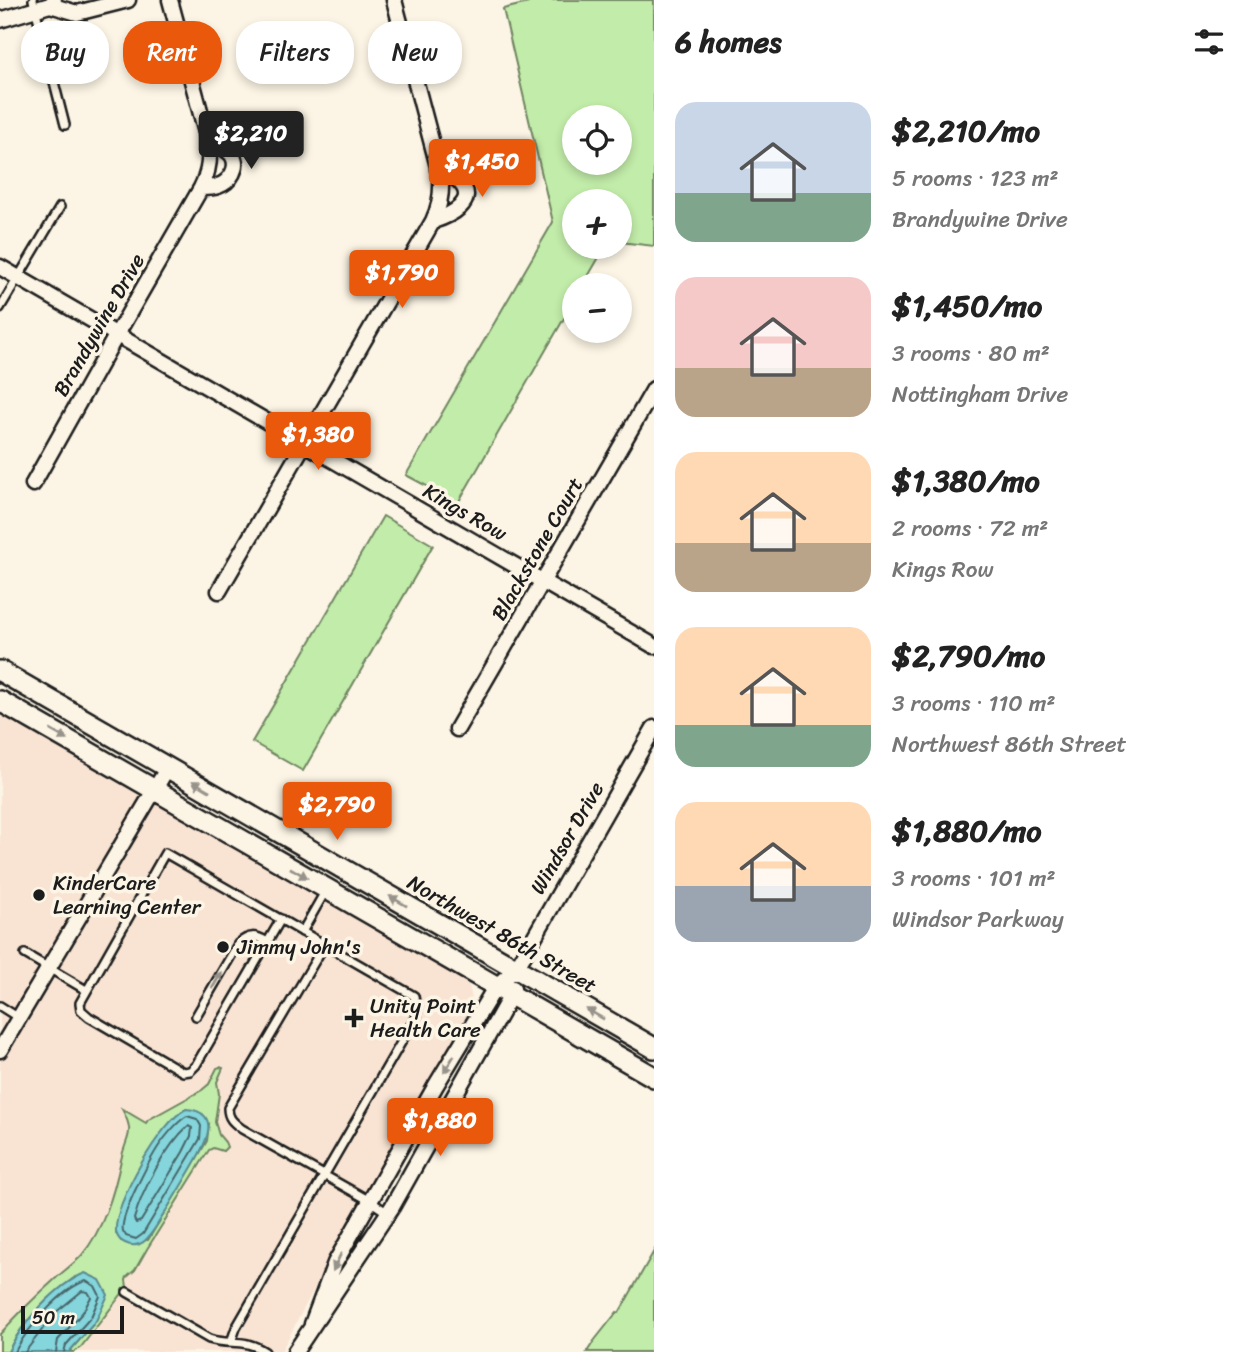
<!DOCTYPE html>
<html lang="en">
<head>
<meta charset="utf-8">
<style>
	:root { --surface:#fff; --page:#f2f2f2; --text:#222; --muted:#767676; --accent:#ea580c }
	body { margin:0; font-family:Sriracha,sans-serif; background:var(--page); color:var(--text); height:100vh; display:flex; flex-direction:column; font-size:26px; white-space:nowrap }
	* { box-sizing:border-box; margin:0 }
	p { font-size:23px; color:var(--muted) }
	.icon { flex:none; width:38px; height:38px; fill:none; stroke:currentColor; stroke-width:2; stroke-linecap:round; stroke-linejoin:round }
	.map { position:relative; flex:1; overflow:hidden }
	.sheet { display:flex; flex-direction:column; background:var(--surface); width:595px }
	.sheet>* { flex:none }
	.banner { position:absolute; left:21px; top:21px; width:527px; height:63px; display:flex; gap:14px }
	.controls { position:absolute; left:562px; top:105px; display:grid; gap:14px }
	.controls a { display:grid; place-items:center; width:70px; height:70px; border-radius:50%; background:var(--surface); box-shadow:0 4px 10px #0003; font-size:35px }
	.scale { position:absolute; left:21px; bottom:18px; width:103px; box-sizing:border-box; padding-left:7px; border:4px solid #1c1c1c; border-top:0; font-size:19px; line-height:24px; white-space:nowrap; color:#1c1c1c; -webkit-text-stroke:5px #fcf5e5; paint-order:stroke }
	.price { position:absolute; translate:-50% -60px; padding:0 16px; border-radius:7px; background:var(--accent); color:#fff; font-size:23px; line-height:46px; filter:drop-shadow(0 2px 4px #0008) }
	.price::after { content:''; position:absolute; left:50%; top:42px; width:21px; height:16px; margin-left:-10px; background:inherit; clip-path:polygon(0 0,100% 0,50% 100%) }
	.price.current { background:#222; color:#fff }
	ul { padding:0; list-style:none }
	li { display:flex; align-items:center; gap:21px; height:175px; padding:0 21px }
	li span { display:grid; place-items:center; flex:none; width:196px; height:140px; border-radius:21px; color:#555 }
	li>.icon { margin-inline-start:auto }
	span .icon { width:84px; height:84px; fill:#fffc; stroke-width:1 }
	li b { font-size:30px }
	h2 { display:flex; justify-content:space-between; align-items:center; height:84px; padding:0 21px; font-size:30px }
	.pill { padding:0 24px; border-radius:28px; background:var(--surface); box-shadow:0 4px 10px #0003; font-size:24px; line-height:63px }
	.pill.current { background:var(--accent); color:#fff }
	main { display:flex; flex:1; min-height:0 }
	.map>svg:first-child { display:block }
	.built { fill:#f9e4d3 }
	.green { fill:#c2eca9; stroke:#6f8462; stroke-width:2; fill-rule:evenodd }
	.water { fill:#84d5dc; stroke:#5a8b8f; stroke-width:2 }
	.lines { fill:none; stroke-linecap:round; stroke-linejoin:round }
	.shore { stroke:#466669; stroke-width:2 }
	.lane-casing { stroke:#1c1c1c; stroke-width:12 }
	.street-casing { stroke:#1c1c1c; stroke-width:19 }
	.secondary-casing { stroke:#1c1c1c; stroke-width:24 }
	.lane { stroke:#fcf5e5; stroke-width:7 }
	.street { stroke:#fcf5e5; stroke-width:14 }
	.secondary { stroke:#fcf5e5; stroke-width:19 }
	.oneway { fill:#97938b }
	.poi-dot { fill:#1c1c1c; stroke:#fcf5e5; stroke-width:2.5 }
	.labels { text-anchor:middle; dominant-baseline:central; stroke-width:7; stroke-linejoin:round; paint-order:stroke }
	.street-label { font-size:21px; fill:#1c1c1c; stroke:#fcf5e5 }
	.poi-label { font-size:21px; fill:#1c1c1c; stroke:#fcf5e5; text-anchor:start }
</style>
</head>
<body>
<main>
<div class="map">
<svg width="654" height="1352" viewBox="0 0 654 1352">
	<rect width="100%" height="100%" fill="#fcf5e5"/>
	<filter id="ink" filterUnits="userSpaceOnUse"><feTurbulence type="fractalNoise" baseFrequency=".0143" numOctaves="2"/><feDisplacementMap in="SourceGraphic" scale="14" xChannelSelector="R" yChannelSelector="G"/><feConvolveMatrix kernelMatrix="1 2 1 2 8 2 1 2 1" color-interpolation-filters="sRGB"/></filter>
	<g filter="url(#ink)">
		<path class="built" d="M 0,710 L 465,979 L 469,985 L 472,999 L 470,1013 L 352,1217 L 281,1352 L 0,1352 Z"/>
		<path class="green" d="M 530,0 L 654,0 L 654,246 L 620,242 L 620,201 L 574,201 L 574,247 L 605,247 L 583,285 L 574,285 L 574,301 L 458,503 L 406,475 L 553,222 L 503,9 L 528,3 ZM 574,117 L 620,117 L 620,163 L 574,163 Z
			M 383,516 L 433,545 L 303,771 L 252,742 Z
			M 220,1067 L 223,1068 L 217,1082 L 219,1094 L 215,1122 L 219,1135 L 225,1142 L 227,1147 L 223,1151 L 213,1148 L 209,1150 L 147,1249 L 135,1270 L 127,1277 L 126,1280 L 127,1287 L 81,1347 L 74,1352 L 69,1352 L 96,1321 L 75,1277 C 48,1298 22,1321 8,1352 L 0,1352 L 0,1334 C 17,1315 35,1297 54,1280 C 63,1271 74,1264 82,1255 C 104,1228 114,1193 121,1160 C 126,1135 136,1135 122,1109 L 146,1123 L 148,1120 L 202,1090 L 209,1084 L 217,1068 ZM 209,1124 L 207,1141 L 167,1209 L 148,1240 L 121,1241 L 116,1233 L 117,1223 L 122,1203 L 146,1156 Z
			M 654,1251 L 654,1352 L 587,1352 L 594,1341 L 617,1312 L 619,1313 Z"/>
		<path class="water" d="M 186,1109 C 231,1112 196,1159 185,1179 C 176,1194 167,1210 157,1225 C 149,1237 141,1251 125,1243 C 120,1241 117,1237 116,1231 C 114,1203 161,1121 186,1109 Z
			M 85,1273 L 100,1280 L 108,1295 L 96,1321 L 69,1352 L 8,1352 C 21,1324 56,1285 85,1273 Z"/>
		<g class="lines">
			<path class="shore" d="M 187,1116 L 197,1119 L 201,1126 L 200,1139 L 143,1234 L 136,1239 L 126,1236 C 125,1234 124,1233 123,1231 C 119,1216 153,1153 163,1140 C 170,1131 178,1121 187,1116 Z
				M 188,1126 L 192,1128 L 191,1136 L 183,1152 L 141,1221 L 136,1223 L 134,1219 C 142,1190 166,1146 188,1126 Z
				M 15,1352 C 25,1331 63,1287 86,1281 L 95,1286 L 100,1296 L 91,1317 L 66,1345 L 64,1352
				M 25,1352 L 55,1313 L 82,1291 L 88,1292 L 91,1297 L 83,1312 L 58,1340 L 56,1352"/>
			<g class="lane-casing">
				<path id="lane" d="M 33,0 L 65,125
					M 0,308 L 60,207
					M 302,932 L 326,890
					M 325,944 L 228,1108 C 228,1119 234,1123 242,1129 L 370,1201 L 388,1213
					M 25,954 L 86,990
					M 0,1006 L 19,1018
					M 196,1016 L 238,944 C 249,934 256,935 267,942
					M 127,1292 L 209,1339 C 231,1346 243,1337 265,1352
					M 231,1342 L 236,1328 L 417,1015 L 414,996 L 165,853 L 80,1003 L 81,1010 L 89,1017 L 183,1072 L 190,1071 L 196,1065 L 281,919"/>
			</g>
			<g class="street-casing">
				<path id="street" d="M 50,5 L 77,13 L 128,0
					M 0,20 L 50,5 L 54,1
					M 201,188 C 207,188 213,188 218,186 C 230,182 240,167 232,155 C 227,148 215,144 208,140
					M 433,221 C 449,216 480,202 459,181 C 454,176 445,173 438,169
					M 0,267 L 654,646
					M 33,484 L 117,334 L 201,188 C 209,172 211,158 208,140 L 170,0
					M 219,591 L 433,221 C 440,206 442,194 441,178 L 394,0
					M 457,729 L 654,389
					M 0,1050 L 168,767
					M 312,1324 L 335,1263 L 436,1085 L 496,986 L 516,969 L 654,728
					M 295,1352 L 392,1207 L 511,995 L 513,988"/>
			</g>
			<g class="secondary-casing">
				<path id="secondary" d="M 0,671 L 654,1048
					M 0,701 L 654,1077"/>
			</g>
			<use href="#lane" class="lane"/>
			<use href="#street" class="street"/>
			<use href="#secondary" class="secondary"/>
		</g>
		<defs><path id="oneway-solid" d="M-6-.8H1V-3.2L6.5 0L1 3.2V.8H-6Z" transform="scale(1.75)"/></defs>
		<g class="oneway">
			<use href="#oneway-solid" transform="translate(59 735) rotate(30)"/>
			<use href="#oneway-solid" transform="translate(201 786) rotate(-150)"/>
			<use href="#oneway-solid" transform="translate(299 873) rotate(30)"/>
			<use href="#oneway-solid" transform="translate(398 901) rotate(-150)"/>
			<use href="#oneway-solid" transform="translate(217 980) rotate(-60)"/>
			<use href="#oneway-solid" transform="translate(595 1014) rotate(-150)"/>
			<use href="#oneway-solid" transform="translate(449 1064) rotate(121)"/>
			<use href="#oneway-solid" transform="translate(337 1262) rotate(115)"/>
		</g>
	</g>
	<g class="poi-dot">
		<circle cx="39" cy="895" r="7"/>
		<circle cx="223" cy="947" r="7"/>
		<path d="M350.5 1007.5h7v7h7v7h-7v7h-7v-7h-7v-7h7z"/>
	</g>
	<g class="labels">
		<g class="street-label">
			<text transform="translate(99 325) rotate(-60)">Brandywine Drive</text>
			<text transform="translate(465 512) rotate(30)">Kings Row</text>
			<text transform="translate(537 549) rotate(-60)">Blackstone Court</text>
			<text transform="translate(567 838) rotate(-60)">Windsor Drive</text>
			<text transform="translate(502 934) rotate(30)">Northwest 86th Street</text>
		</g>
		<g class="poi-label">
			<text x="53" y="883">KinderCare<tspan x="53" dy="24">Learning Center</tspan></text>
			<text x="237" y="947">Jimmy John's</text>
			<text x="370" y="1006">Unity Point<tspan x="370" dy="24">Health Care</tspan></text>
		</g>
	</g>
</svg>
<div class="controls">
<a><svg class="icon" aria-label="locate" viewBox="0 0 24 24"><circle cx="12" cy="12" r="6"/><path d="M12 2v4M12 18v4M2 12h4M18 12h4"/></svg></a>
<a>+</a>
<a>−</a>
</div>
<div class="scale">50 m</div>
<b class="price current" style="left:251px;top:171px">$2,210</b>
<b class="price" style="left:482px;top:199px">$1,450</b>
<b class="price" style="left:402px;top:310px">$1,790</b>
<b class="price" style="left:318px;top:472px">$1,380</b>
<b class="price" style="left:337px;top:842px">$2,790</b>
<b class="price" style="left:440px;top:1158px">$1,880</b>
<div class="banner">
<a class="pill">Buy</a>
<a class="pill current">Rent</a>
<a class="pill">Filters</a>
<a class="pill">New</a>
</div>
</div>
<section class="sheet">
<h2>6 homes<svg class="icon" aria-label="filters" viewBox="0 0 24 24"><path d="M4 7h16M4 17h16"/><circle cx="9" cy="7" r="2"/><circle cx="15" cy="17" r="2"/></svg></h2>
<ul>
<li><span style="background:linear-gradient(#c9d6e8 65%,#7fa58c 0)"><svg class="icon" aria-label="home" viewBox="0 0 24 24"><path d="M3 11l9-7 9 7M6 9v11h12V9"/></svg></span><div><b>$2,210/mo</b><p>5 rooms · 123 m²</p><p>Brandywine Drive</p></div></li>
<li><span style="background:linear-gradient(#f6c9c9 65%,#b9a48a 0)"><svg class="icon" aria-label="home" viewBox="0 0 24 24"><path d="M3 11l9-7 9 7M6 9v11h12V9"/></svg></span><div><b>$1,450/mo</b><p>3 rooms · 80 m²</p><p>Nottingham Drive</p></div></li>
<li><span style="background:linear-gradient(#ffd9b3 65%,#b9a48a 0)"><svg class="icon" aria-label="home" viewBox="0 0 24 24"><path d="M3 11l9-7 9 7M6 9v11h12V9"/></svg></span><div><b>$1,380/mo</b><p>2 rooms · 72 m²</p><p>Kings Row</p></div></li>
<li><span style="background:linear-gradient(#ffd9b3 70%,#7fa58c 0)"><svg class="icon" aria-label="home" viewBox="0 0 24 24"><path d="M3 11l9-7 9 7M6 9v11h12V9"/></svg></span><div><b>$2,790/mo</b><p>3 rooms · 110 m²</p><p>Northwest 86th Street</p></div></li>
<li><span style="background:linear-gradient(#ffd9b3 60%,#9aa5b1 0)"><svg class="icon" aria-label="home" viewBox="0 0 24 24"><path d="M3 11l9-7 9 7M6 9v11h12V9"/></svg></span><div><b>$1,880/mo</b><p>3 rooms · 101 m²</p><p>Windsor Parkway</p></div></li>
</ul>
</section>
</main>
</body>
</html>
